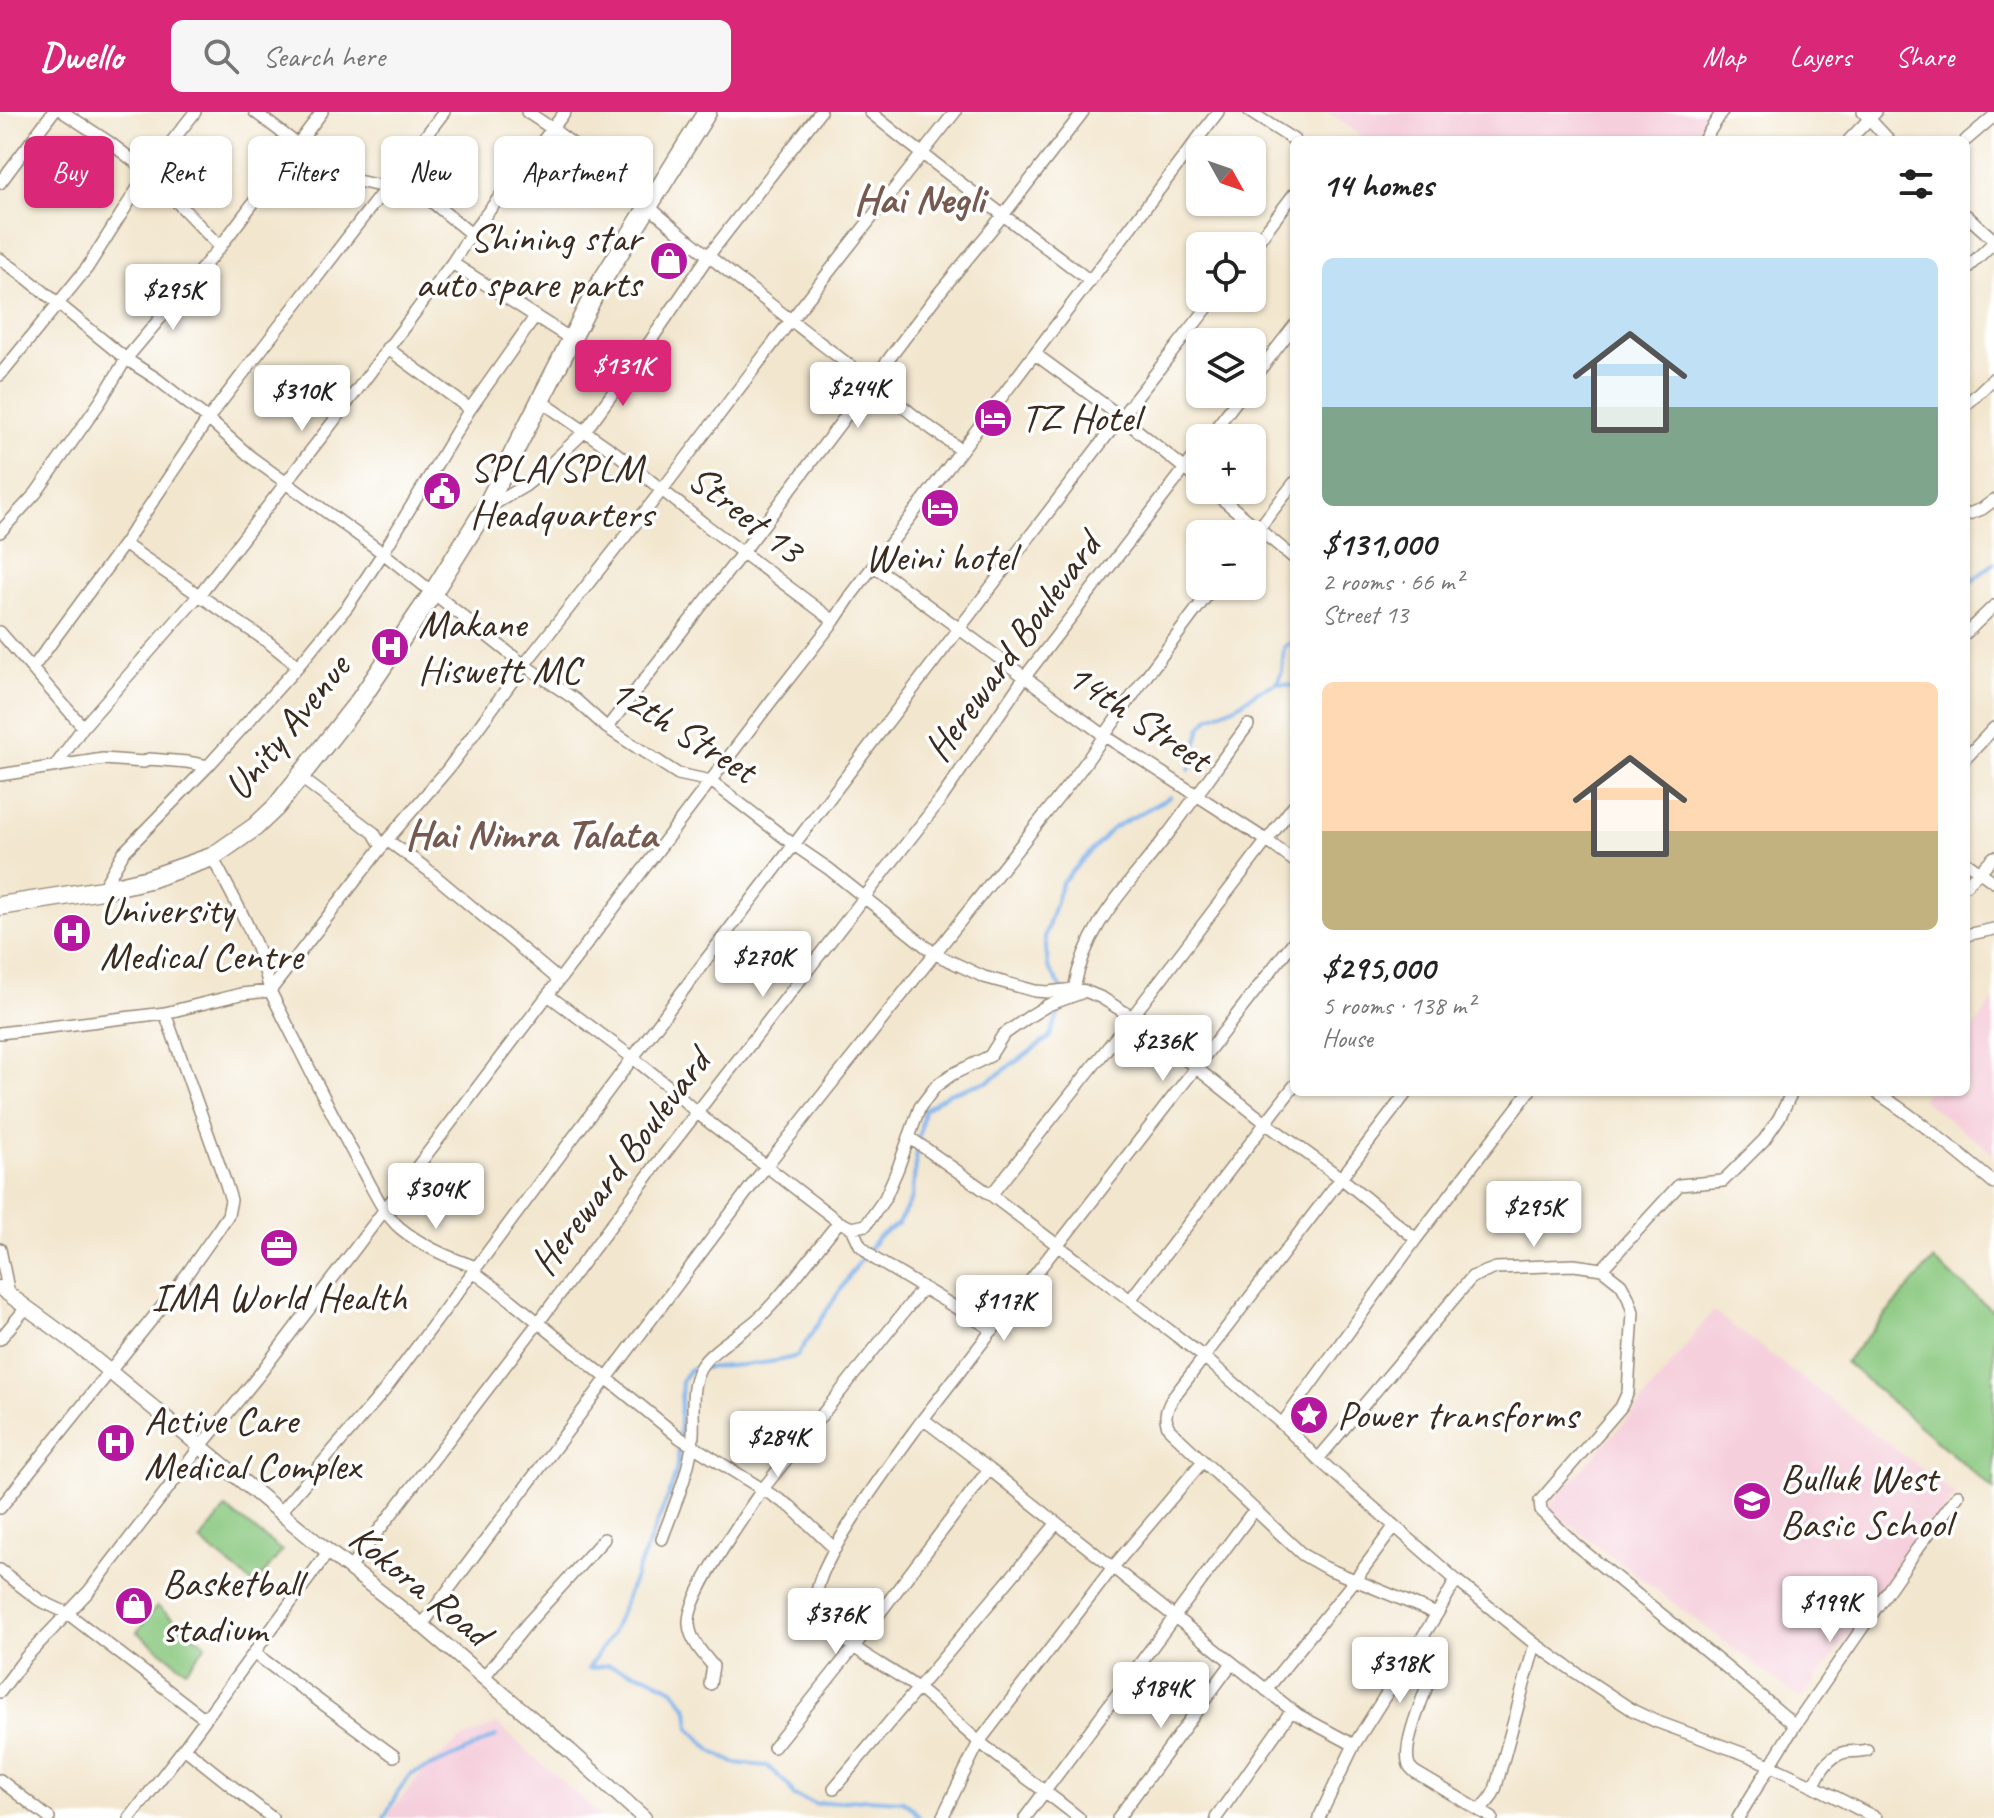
<!DOCTYPE html>
<html lang="en">
<head>
<meta charset="utf-8">
<style>
	:root { --surface:#fff; --page:#f6f6f6; --text:#222; --muted:#767676; --accent:#db2777 }
	body { margin:0; font-family:Caveat,sans-serif; background:var(--page); color:var(--text); height:100vh; display:flex; flex-direction:column; font-size:30px; white-space:nowrap }
	* { box-sizing:border-box; margin:0 }
	p { font-size:26px; color:var(--muted) }
	.icon { flex:none; width:44px; height:44px; fill:none; stroke:currentColor; stroke-width:2; stroke-linecap:round; stroke-linejoin:round }
	.map { position:relative; flex:1; overflow:hidden }
	.details { position:absolute; left:1290px; top:24px; width:680px; height:960px; display:flex; flex-direction:column; background:var(--surface); border-radius:12px; box-shadow:0 2px 6px #0004 }
	.details>* { flex:none }
	.top-card { position:absolute; left:24px; top:24px; width:760px; height:72px; display:flex; gap:16px }
	.needle { width:52px; rotate:130deg }
	.buttons { position:absolute; left:1186px; top:24px; display:grid; gap:16px }
	.buttons a { display:grid; place-items:center; width:80px; height:80px; border-radius:12px; background:var(--surface); box-shadow:0 2px 6px #0004; font-size:40px }
	.price { position:absolute; translate:-50% -68px; padding:0 18px; border-radius:8px; background:#fff; color:#222; font-size:26px; line-height:52px; filter:drop-shadow(0 2px 4px #0008) }
	.price::after { content:''; position:absolute; left:50%; top:48px; width:24px; height:18px; margin-left:-12px; background:inherit; clip-path:polygon(0 0,100% 0,50% 100%) }
	.price.active { background:var(--accent); color:#fff }
	ul { padding:0; list-style:none }
	li { display:grid; align-content:center; gap:16px; height:424px; padding:0 32px }
	li span { display:grid; place-items:center; height:248px; border-radius:12px; color:#555 }
	li>.icon { margin-inline-start:auto }
	span .icon { width:144px; height:144px; fill:#fffc; stroke-width:1 }
	li b { font-size:34px }
	h2 { display:flex; justify-content:space-between; align-items:center; height:96px; padding:0 32px; font-size:34px }
	.chip { padding:0 28px; border-radius:12px; background:var(--surface); box-shadow:0 2px 6px #0004; font-size:28px; line-height:72px }
	.chip.active { background:var(--accent); color:#fff }
	header { display:flex; align-items:center; gap:48px; box-sizing:border-box; height:112px; padding:0 40px; background:var(--accent); color:#fff }
	header strong { font-size:38px }
	nav { display:flex; gap:44px; margin-inline-start:auto; font-size:28px }
	.search { width:560px; height:72px; background:var(--page); display:flex; align-items:center; gap:20px; box-sizing:border-box; padding:0 28px; border-radius:12px; color:var(--muted); font-size:30px }
	.map>svg:first-child { display:block }
	.built { fill:#f5cfdb }
	.green { fill:#89c87f; stroke:#62794e; stroke-width:2 }
	.lines { fill:none; stroke-linecap:round; stroke-linejoin:round }
	.stream { stroke:#7cb1ea; stroke-width:4 }
	.minor-casing { stroke:#968876; stroke-width:14 }
	.tertiary-casing { stroke:#968876; stroke-width:17 }
	.primary-casing { stroke:#968876; stroke-width:21 }
	.minor { stroke:#fff; stroke-width:11 }
	.tertiary { stroke:#fff; stroke-width:14 }
	.primary { stroke:#fff; stroke-width:18 }
	.labels { text-anchor:middle; dominant-baseline:central; stroke-width:7; stroke-linejoin:round; paint-order:stroke }
	.poi-label { font-size:40px; fill:#3b2a1e; stroke:#fff; text-anchor:start }
	.street-label { font-size:40px; fill:#3b2a1e; stroke:#fff }
	.neighbourhood-label { font-size:42px; font-weight:bold; fill:#76594f; stroke:#fff }
</style>
</head>
<body>
<header>
<strong>Dwello</strong>
<div class="search"><svg class="icon" aria-label="search" viewBox="0 0 24 24"><circle cx="10" cy="10" r="6"/><path d="M15 15l6 6"/></svg>Search here</div>
<nav><a>Map</a><a>Layers</a><a>Share</a></nav>
</header>
<div class="map">
<svg width="1994" height="1706" viewBox="0 0 1994 1706">
	<rect width="100%" height="100%" fill="#fff"/>
	<filter id="ink" filterUnits="userSpaceOnUse"><feTurbulence type="fractalNoise" baseFrequency=".0125" numOctaves="2"/><feDisplacementMap in="SourceGraphic" scale="16" xChannelSelector="R" yChannelSelector="G"/><feConvolveMatrix kernelMatrix="1 2 1 2 8 2 1 2 1" color-interpolation-filters="sRGB"/></filter>
	<filter id="wash" filterUnits="userSpaceOnUse"><feTurbulence type="fractalNoise" baseFrequency=".006" numOctaves="4" result="noise"/><feDisplacementMap in="SourceGraphic" scale="32" xChannelSelector="R" yChannelSelector="G"/><feGaussianBlur stdDeviation="1.8" result="paint"/><feColorMatrix in="noise" values="0 0 0 0 0 0 0 0 0 0 0 0 0 0 0 0 0 1.4 0 .05"/><feComposite in="paint" operator="in"/></filter>
	<g filter="url(#wash)">
		<rect width="100%" height="100%" fill="#f2e6ce"/>
		<path class="built" d="M 1329,0 L 1711,0 L 1693,28 L 1367,28 Z
			M 1994,888 L 1994,1041 L 1921,987 L 1926,980 L 1966,980 L 1966,926 Z
			M 1713,1199 L 1956,1383 L 1801,1587 L 1547,1396 L 1633,1301 Z
			M 497,1612 L 603,1706 L 389,1706 L 390,1700 L 429,1653 L 461,1627 Z"/>
		<path class="green" d="M 1933,1148 L 1994,1200 L 1994,1378 L 1845,1250 Z
			M 226,1396 L 282,1439 L 255,1473 L 200,1429 Z
			M 157,1494 L 206,1533 L 186,1558 L 137,1520 Z"/>
		<g class="lines">
			<path class="stream" d="M 1966,474 L 1994,451
				M 1277,571 L 1282,559 L 1284,535 L 1294,529
				M 1189,658 L 1201,615 L 1210,605 L 1238,593 L 1258,579 L 1277,571 L 1294,574
				M 1062,877 L 1048,855 L 1045,824 L 1062,770 L 1113,716 L 1170,685
				M 588,1557 L 612,1521 L 671,1377 L 678,1352 L 682,1268 L 689,1258 C 725,1252 762,1255 797,1244 L 852,1160 L 878,1125 L 898,1112 L 912,1086 L 918,1030 L 924,998 L 949,981 L 989,969 L 1049,926 L 1064,889
				M 590,1557 L 607,1553 L 647,1564 L 673,1577 L 688,1597 L 690,1616 L 712,1639 L 734,1651 L 767,1654 L 788,1673 L 794,1684 L 815,1692 L 866,1687 L 903,1689 L 912,1696 L 920,1706
				M 384,1706 L 398,1680 L 410,1663 L 458,1643 L 496,1624"/>
		</g>
	</g>
	<g filter="url(#ink)">
		<g class="lines">
			<g class="minor-casing">
				<path id="minor" d="M 63,0 L 109,30 L 148,60 L 220,135
					M 255,0 L 297,32 L 358,69 L 380,74 L 401,73 L 412,77 L 432,90 L 471,122
					M 527,0 C 582,35 630,79 680,121 C 759,185 841,246 921,309 L 961,338
					M 870,0 C 941,59 1017,112 1090,169
					M 1250,0 L 1294,28
					M 1863,0 L 1889,28
					M 1704,28 L 1722,0
					M 1849,28 L 1876,0
					M 1966,28 L 1994,4
					M 0,71 L 53,0
					M 1966,103 L 1994,128
					M 1252,137 L 1294,82
					M 0,147 L 23,163 L 126,247 L 157,267 L 208,307 L 252,346 L 383,441 L 524,553 L 576,588 L 607,616 L 678,662 L 711,669 L 794,733 L 829,757 L 935,842 L 984,865 L 1035,879 L 1048,880 L 1074,877 L 1085,879 L 1102,886 L 1132,905 L 1267,1012 L 1341,1066 L 1416,1127
					M 452,151 L 571,227
					M 1966,157 L 1994,130
					M 387,236 L 470,297
					M 1035,242 L 1121,305 L 1200,369
					M 0,263 L 87,156 L 148,60 L 195,0
					M 1252,268 L 1294,214
					M 541,289 L 616,341 L 703,411 L 834,509
					M 1966,293 L 1994,266
					M 1208,326 L 1242,282
					M 1211,378 L 1294,446
					M 489,395 L 525,374 L 541,361 L 585,319 L 645,237 L 709,143 L 820,0
					M 1966,403 L 1982,397 L 1994,388
					M 0,420 L 36,381 L 100,290 L 126,247 L 220,135 L 322,0
					M 1252,425 L 1294,371
					M 124,432 L 268,530 L 298,554
					M 874,454 L 1105,624 L 1266,728 L 1294,749
					M 0,520 L 83,615
					M 1966,521 L 1994,494
					M 32,557 L 124,432 L 208,307 L 444,0
					M 607,616 L 743,440 L 935,186 L 1004,102 L 1083,0
					M 1966,646 L 1994,616
					M 56,653 L 83,615 L 199,483 L 333,310 L 452,151 L 471,122 L 565,0
					M 0,663 L 103,647 L 144,650 L 149,647 L 187,650 L 208,654
					M 300,665 L 374,721 L 382,735
					M 387,728 L 428,758 L 559,868
					M 212,745 C 235,788 260,831 270,879 C 300,937 328,996 360,1054 C 372,1075 382,1100 400,1116 C 423,1135 449,1146 476,1155
					M 1966,750 L 1994,770
					M 1966,773 L 1994,745
					M 102,778 L 123,741 L 208,654 L 298,554 L 347,495 L 383,441 L 470,297 L 535,205
					M 1966,823 L 1994,817
					M 1074,877 C 1087,809 1129,774 1168,722 C 1195,686 1221,649 1248,613
					M 548,883 L 633,946 L 667,973 L 697,1001 L 839,1110 L 852,1116 L 866,1113 L 885,1086 L 898,1056 L 920,995 L 936,974 L 951,963 L 990,944 L 1003,923 L 1030,904 L 1048,893 L 1081,881
					M 0,921 L 165,901 L 241,882 L 270,879 L 387,728 L 448,657 L 524,553 L 662,378 L 791,208 L 955,0
					M 1407,980 L 1172,1287 C 1166,1298 1163,1307 1170,1318 L 1303,1443 L 1326,1456 L 1437,1502
					M 1876,980 C 1918,1007 1956,1039 1994,1071
					M 909,1025 L 991,1083 L 1130,1188 L 1205,1246 L 1282,1312 L 1318,1347 L 1456,1468 L 1535,1532 L 1575,1560 L 1634,1599 L 1655,1609 L 1750,1644 L 1814,1674 L 1876,1706
					M 991,1083 L 1132,905 L 1294,693
					M 852,1116 L 860,1133 L 875,1147 L 993,1218
					M 0,1137 L 9,1182
					M 1602,1157 L 1621,1172 L 1628,1185 L 1633,1200 L 1628,1280 L 1621,1295 L 1609,1309 L 1540,1389 L 1541,1399 L 1576,1433 L 1726,1555 L 1795,1613
					M 474,1160 L 511,1188 L 680,1326 L 791,1395 L 835,1437
					M 1130,1188 L 1294,974
					M 0,1227 L 26,1196
					M 923,1307 L 989,1357 L 1298,1603 L 1354,1633
					M 1282,1312 L 1416,1127 L 1529,980
					M 1318,1347 L 1472,1165 L 1496,1156 L 1574,1153 L 1602,1157 L 1679,1073 L 1723,1069 L 1764,1028 L 1779,1006 L 1792,980
					M 0,1396 L 177,1176 L 218,1118 L 228,1103 L 231,1088 L 226,1072 L 165,901
					M 280,1400 L 384,1279 L 705,849 L 1121,305 L 1215,186
					M 662,1427 C 673,1397 687,1366 692,1334 C 696,1309 688,1278 700,1256 C 711,1237 745,1220 761,1204 C 790,1176 813,1141 839,1110
					M 350,1456 L 538,1211 L 656,1053 L 941,687 L 1024,566 L 1200,337
					M 0,1458 L 39,1488 L 67,1501 L 204,1606
					M 422,1513 L 767,1053 L 1081,657 L 1145,566 L 1214,474
					M 1413,1540 L 1429,1554 L 1432,1560 C 1425,1582 1404,1627 1408,1649 C 1409,1655 1410,1655 1415,1660 L 1492,1706
					M 254,1541 L 394,1644
					M 483,1566 L 527,1512 L 604,1427
					M 710,1572 L 713,1554 C 703,1542 690,1528 689,1512 C 686,1485 745,1403 762,1378 L 923,1176
					M 1266,1578 L 1355,1468 L 1394,1415
					M 0,1580 L 26,1545 L 89,1479 L 200,1335 L 259,1263 L 772,588 L 834,509 L 852,482 L 1218,0
					M 774,1635 L 854,1535 L 989,1357
					M 184,1636 L 272,1706
					M 0,1668 L 49,1706
					M 1814,1674 C 1820,1659 1829,1643 1846,1640 C 1853,1639 1859,1640 1867,1638
					M 834,1676 L 1057,1411
					M 1480,1699 L 1490,1687 L 1495,1678 L 1535,1532
					M 130,1706 L 184,1636 L 328,1440
					M 942,1706 L 979,1630 L 1113,1455 L 1203,1349
					M 1025,1706 L 1254,1398
					M 1079,1706 C 1046,1679 1010,1655 977,1628 C 957,1611 938,1592 917,1576 C 893,1558 864,1545 841,1525 C 829,1515 818,1500 817,1484 C 815,1450 900,1339 923,1307 L 1294,829
					M 1118,1706 L 1232,1551
					M 1216,1706 L 1292,1598
					M 1319,1706 L 1354,1633 L 1437,1502 L 1456,1468
					M 1738,1706 L 1795,1613 L 1917,1437 L 1958,1383"/>
			</g>
			<g class="tertiary-casing">
				<path id="tertiary" d="M 0,1176 L 75,1231 L 316,1430 L 422,1513 L 570,1639 L 644,1706"/>
			</g>
			<g class="primary-casing">
				<path id="primary" d="M 0,794 L 102,778 L 149,767 L 212,745 L 255,715 L 276,695 L 360,588 L 432,482 L 485,397 L 598,175 L 707,0"/>
			</g>
			<use href="#minor" class="minor"/>
			<use href="#tertiary" class="tertiary"/>
			<use href="#primary" class="primary"/>
		</g>
	</g>
	<defs>
		<g id="shop-disc" transform="scale(2)"><circle r="9.5" fill="#b5179e" stroke="#fff"/><path d="M-5-2.5h2.3a2.7 3.5 0 0 1 5.4 0H5L5.5 6h-11ZM-1.5-2.5h3a1.5 2.3 0 0 0-3 0Z" fill="#fff"/></g>
		<g id="hotel-disc" transform="scale(2)"><circle r="9.5" fill="#b5179e" stroke="#fff"/><path d="M-6-4.5h1.5V1H6V5H4.5V3h-9V5H-6ZM-4 0a1.8 1.8 0 1 1 3.6 0ZM.5 0V-2.5h3Q6-2.5 6 0Z" fill="#fff"/></g>
		<g id="civic-disc" transform="scale(2)"><circle r="9.5" fill="#b5179e" stroke="#fff"/><path d="M-.6-6.5H3V-4.5H.6V-3L4-1V1h2V6H-6V1h2V-1L-.6-3ZM-1.2 2.5V6h2.4V2.5Z" fill="#fff"/></g>
		<g id="hospital-disc" transform="scale(2)"><circle r="9.5" fill="#b5179e" stroke="#fff"/><path d="M-5-5h3v3.5h4V-5h3V5h-3V1.5h-4V5h-3Z" fill="#fff"/></g>
		<g id="office-disc" transform="scale(2)"><circle r="9.5" fill="#b5179e" stroke="#fff"/><path d="M-6-3h4V-5.5h4V-3h4V5H-6ZM-1-4.5V-3h2v-1.5ZM-6 0V1H6V0Z" fill="#fff"/></g>
		<g id="sight-disc" transform="scale(2)"><circle r="9.5" fill="#b5179e" stroke="#fff"/><path d="M0-6L1.8-2.2L6-1.7L2.9 1.2L3.7 5.4L0 3.3L-3.7 5.4L-2.9 1.2L-6-1.7L-1.8-2.2Z" fill="#fff"/></g>
		<g id="school-disc" transform="scale(2)"><circle r="9.5" fill="#b5179e" stroke="#fff"/><path d="M0-5L7-2L0 1L-7-2ZM-4 1L0 2.5L4 1V4Q0 6-4 4Z" fill="#fff"/></g>
	</defs>
	<g fill-rule="evenodd">
		<use href="#shop-disc" x="669" y="149"/>
		<use href="#hotel-disc" x="993" y="306"/>
		<use href="#civic-disc" x="442" y="379"/>
		<use href="#hotel-disc" x="940" y="396"/>
		<use href="#hospital-disc" x="390" y="535"/>
		<use href="#hospital-disc" x="72" y="821"/>
		<use href="#office-disc" x="279" y="1136"/>
		<use href="#sight-disc" x="1309" y="1303"/>
		<use href="#hospital-disc" x="116" y="1331"/>
		<use href="#school-disc" x="1752" y="1389"/>
		<use href="#shop-disc" x="134" y="1494"/>
	</g>
	<g class="labels">
		<g class="poi-label">
			<text x="641" y="126" text-anchor="end">Shining star<tspan x="641" dy="46">auto spare parts</tspan></text>
			<text x="1021" y="306">TZ Hotel</text>
			<text x="470" y="356">SPLA/SPLM<tspan x="470" dy="46">Headquarters</tspan></text>
			<text x="940" y="445" text-anchor="middle">Weini hotel</text>
			<text x="418" y="512">Makane<tspan x="418" dy="46">Hiswett MC</tspan></text>
			<text x="100" y="798">University<tspan x="100" dy="46">Medical Centre</tspan></text>
			<text x="279" y="1185" text-anchor="middle">IMA World Health</text>
			<text x="1337" y="1303">Power transforms</text>
			<text x="144" y="1308">Active Care<tspan x="144" dy="46">Medical Complex</tspan></text>
			<text x="1780" y="1366">Bulluk West<tspan x="1780" dy="46">Basic School</tspan></text>
			<text x="162" y="1471">Basketball<tspan x="162" dy="46">stadium</tspan></text>
		</g>
		<g class="street-label">
			<text transform="translate(746 402) rotate(38)">Street 13</text>
			<text transform="translate(1012 535) rotate(-54)">Hereward Boulevard</text>
			<text transform="translate(1139 605) rotate(34)">14th Street</text>
			<text transform="translate(287 615) rotate(-51)">Unity Avenue</text>
			<text transform="translate(683 618) rotate(32)">12th Street</text>
			<text transform="translate(620 1050) rotate(-53)">Hereward Boulevard</text>
			<text transform="translate(420 1473) rotate(39)">Kokora Road</text>
		</g>
		<g class="neighbourhood-label">
			<text x="919" y="87">Hai Negli</text>
			<text x="531" y="722">Hai Nimra Talata</text>
		</g>
	</g>
</svg>
<div class="buttons">
<a><svg class="needle" viewBox="-14 -14 28 28"><path d="M0-13l5 13h-10z" fill="#e53935"/><path d="M0 13l5-13h-10z" fill="#767676"/></svg></a>
<a><svg class="icon" aria-label="locate" viewBox="0 0 24 24"><circle cx="12" cy="12" r="6"/><path d="M12 2v4M12 18v4M2 12h4M18 12h4"/></svg></a>
<a><svg class="icon" aria-label="layers" viewBox="0 0 24 24"><path d="M12 4l9 5-9 5-9-5zM3 14l9 5 9-5"/></svg></a>
<a>+</a>
<a>−</a>
</div>
<b class="price" style="left:173px;top:220px">$295K</b>
<b class="price active" style="left:623px;top:296px">$131K</b>
<b class="price" style="left:858px;top:318px">$244K</b>
<b class="price" style="left:302px;top:321px">$310K</b>
<b class="price" style="left:763px;top:887px">$270K</b>
<b class="price" style="left:1163px;top:971px">$236K</b>
<b class="price" style="left:436px;top:1119px">$304K</b>
<b class="price" style="left:1534px;top:1137px">$295K</b>
<b class="price" style="left:1004px;top:1231px">$117K</b>
<b class="price" style="left:778px;top:1367px">$284K</b>
<b class="price" style="left:1830px;top:1532px">$199K</b>
<b class="price" style="left:836px;top:1544px">$376K</b>
<b class="price" style="left:1400px;top:1593px">$318K</b>
<b class="price" style="left:1161px;top:1618px">$184K</b>
<div class="top-card">
<a class="chip active">Buy</a>
<a class="chip">Rent</a>
<a class="chip">Filters</a>
<a class="chip">New</a>
<a class="chip">Apartment</a>
</div>
<section class="details">
<h2>14 homes<svg class="icon" aria-label="filters" viewBox="0 0 24 24"><path d="M4 7h16M4 17h16"/><circle cx="9" cy="7" r="2"/><circle cx="15" cy="17" r="2"/></svg></h2>
<ul>
<li><span style="background:linear-gradient(#bfe0f5 60%,#7fa58c 0)"><svg class="icon" aria-label="home" viewBox="0 0 24 24"><path d="M3 11l9-7 9 7M6 9v11h12V9"/></svg></span><div><b>$131,000</b><p>2 rooms · 66 m²</p><p>Street 13</p></div></li>
<li><span style="background:linear-gradient(#ffd9b3 60%,#c2b280 0)"><svg class="icon" aria-label="home" viewBox="0 0 24 24"><path d="M3 11l9-7 9 7M6 9v11h12V9"/></svg></span><div><b>$295,000</b><p>5 rooms · 138 m²</p><p>House</p></div></li>
</ul>
</section>
</div>
</body>
</html>
